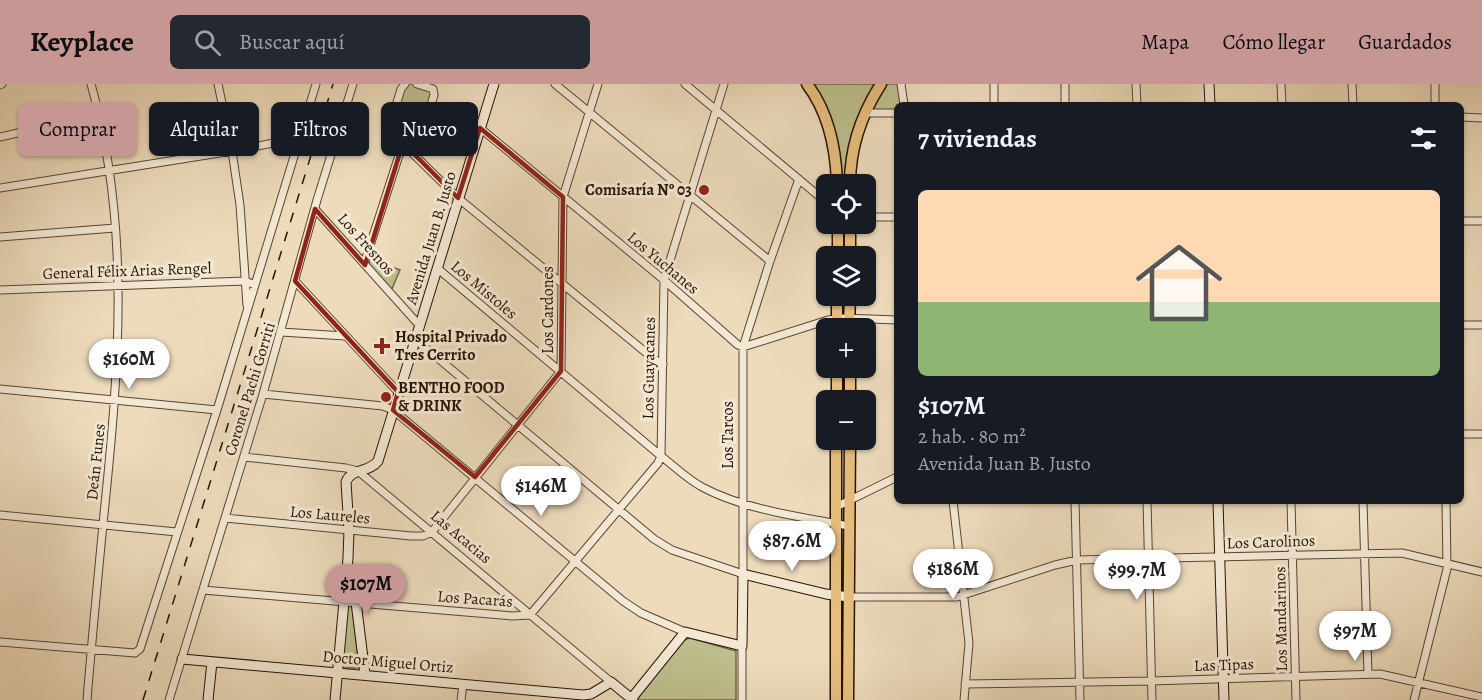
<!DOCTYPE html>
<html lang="es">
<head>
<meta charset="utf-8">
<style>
	:root { --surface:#171b24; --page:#242831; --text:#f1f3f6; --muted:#9ea1a6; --line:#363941; --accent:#c59692 }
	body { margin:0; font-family:Alegreya,serif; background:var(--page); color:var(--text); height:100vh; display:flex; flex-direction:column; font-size:22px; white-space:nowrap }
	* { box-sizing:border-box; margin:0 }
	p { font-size:20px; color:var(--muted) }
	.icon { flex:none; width:33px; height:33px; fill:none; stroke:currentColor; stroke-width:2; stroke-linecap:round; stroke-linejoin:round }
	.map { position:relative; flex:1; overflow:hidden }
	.drawer { position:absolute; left:894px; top:18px; width:570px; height:402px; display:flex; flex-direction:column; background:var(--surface); border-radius:9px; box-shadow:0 2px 4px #0004 }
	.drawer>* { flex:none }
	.guide { position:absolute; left:18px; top:18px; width:570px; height:54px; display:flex; gap:12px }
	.controls { position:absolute; left:816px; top:90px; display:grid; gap:12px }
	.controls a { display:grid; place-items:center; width:60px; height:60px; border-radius:9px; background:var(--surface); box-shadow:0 2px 4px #0004; font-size:30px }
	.price { position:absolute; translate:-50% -51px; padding:0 14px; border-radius:21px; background:#fff; color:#222; font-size:20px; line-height:39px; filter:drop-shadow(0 2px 3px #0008) }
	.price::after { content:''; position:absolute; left:50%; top:36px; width:18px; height:14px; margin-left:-9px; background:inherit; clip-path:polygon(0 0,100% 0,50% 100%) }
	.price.on { background:var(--accent); color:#111 }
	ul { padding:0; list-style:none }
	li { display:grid; align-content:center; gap:12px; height:318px; padding:0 24px }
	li+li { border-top:2px solid var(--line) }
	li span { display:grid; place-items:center; height:186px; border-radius:9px; color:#555 }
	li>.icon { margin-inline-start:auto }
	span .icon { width:108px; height:108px; fill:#fffc; stroke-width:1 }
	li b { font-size:26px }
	h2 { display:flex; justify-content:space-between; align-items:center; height:72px; padding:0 24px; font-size:26px }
	.pill { padding:0 21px; border-radius:9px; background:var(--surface); box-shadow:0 2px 4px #0004; font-size:21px; line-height:54px }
	.pill.on { background:var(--accent); color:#111 }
	header { display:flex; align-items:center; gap:36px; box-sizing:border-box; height:84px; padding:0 30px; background:var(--accent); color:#111 }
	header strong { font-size:28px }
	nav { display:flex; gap:33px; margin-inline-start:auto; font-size:21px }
	.search { width:420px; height:54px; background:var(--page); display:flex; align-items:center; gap:15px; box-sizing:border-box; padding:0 21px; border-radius:9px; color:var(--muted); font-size:22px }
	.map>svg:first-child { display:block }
	.green { fill:#bdbe8d; stroke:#72684a; stroke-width:1.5 }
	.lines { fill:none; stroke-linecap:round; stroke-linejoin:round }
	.street-casing { stroke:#594434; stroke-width:9 }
	.secondary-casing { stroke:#281206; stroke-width:11 }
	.primary-casing { stroke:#281206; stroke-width:13 }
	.street { stroke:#f3e8d3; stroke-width:7 }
	.secondary { stroke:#f3e8d3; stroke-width:9 }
	.primary { stroke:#e6be7e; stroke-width:10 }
	.rail { stroke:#281206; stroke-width:1.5; stroke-dasharray:10 10; stroke-linecap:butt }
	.marked { fill:none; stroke:#8f2418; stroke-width:4.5; stroke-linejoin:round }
	.poi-dot { fill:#8f2418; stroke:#f3e8d3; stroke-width:2 }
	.labels { text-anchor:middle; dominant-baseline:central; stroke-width:6; stroke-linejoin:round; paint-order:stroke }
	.poi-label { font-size:16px; font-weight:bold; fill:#281206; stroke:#f3e8d3; text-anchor:start }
	.street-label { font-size:16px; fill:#281206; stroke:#f3e8d3 }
</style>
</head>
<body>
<header>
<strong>Keyplace</strong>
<div class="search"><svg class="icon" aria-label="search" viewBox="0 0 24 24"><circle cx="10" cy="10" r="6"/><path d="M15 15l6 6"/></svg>Buscar aquí</div>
<nav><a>Mapa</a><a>Cómo llegar</a><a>Guardados</a></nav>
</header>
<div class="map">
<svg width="1482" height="616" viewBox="0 0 1482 616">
	<rect width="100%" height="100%" fill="#eddbbc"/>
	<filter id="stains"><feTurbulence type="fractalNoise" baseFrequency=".00333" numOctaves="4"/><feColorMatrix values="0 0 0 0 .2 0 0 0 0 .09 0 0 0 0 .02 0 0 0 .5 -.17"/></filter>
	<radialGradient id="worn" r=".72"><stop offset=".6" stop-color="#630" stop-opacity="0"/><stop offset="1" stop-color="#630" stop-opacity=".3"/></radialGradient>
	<path class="green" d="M 405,0 L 417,0 L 433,5 L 416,71 L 390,45 Z
		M 813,0 L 878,0 L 846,100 L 842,100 C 842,64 833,32 813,0 Z
		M 886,0 L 899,0 L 902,21 L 897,21 L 897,27 L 873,26 L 871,25 Z
		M 371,175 L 400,186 L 391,207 L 368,180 Z
		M 346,520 L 352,521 L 359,584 L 341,584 Z
		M 690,554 L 736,567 L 736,616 L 639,616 L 638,614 L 684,556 Z"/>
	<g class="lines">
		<g class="street-casing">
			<path id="street" d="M 218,0 L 232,67 L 240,121 L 247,221
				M 405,0 L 401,5 L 390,41 L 392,49 L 458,114 L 655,276 L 663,280
				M 555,0 L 770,177
				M 685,0 L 826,118
				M 901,0 L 904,21
				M 994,0 L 994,21
				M 1065,0 L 1065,21
				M 1136,0 L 1137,21
				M 1281,0 L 1282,21
				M 1352,0 L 1353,21
				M 1435,0 L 1435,21
				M 0,1 L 2,0
				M 865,29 L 897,29
				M 1461,33 L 1482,34
				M 480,44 L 664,196 L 738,261 L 743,263 L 828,236 L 844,234 L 897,236
				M 0,53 L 99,30
				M 416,71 L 434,11 L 433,5 L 417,0
				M 0,104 L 232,67 L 289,56 L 316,55 L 333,61
				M 315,125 L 419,241
				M 866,133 L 897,133
				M 1461,137 L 1482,137
				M 0,153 L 115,144
				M 364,180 L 403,59
				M 437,184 L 661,372 C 674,382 687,395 702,403 C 745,426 802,433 849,442
				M 295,197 L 398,308
				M 0,206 L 245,197 L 255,201
				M 1461,241 L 1482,241
				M 281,248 L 345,252
				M 415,255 L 654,455 L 672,466 L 743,490 L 743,263 L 770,177 L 799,95
				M 0,305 L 217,326
				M 263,310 L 383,322 L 393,326 L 623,517 L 641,529 L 685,548
				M 1461,350 L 1482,350
				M 244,373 L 346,384 L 358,387 L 611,598
				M 953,417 L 969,559 L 964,616
				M 1075,417 L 1080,616
				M 1147,417 L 1152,616
				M 1291,417 L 1296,616
				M 1363,417 L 1368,590
				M 836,423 L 897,393
				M 0,431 L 177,448
				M 225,434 L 411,452 L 423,452 L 432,448 L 561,287 L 563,113 L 598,0
				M 203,506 L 512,532 L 530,531 L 658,379 L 661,372 L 664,196 L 724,0
				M 849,513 L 957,513 L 1055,481 L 1077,476 L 1402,469 L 1482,488
				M 0,558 L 135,569 L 140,565 L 217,326 L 316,0
				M 965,600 L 1151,597 L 1380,590 L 1482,613
				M 87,616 C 92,554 98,492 104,430 C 119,285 131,142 91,0
				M 169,616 L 263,310 L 317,116 L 353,0
				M 461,616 L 463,600
				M 742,616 L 742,562
				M 1414,616 L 1447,485 L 1446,417"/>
		</g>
		<g class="secondary-casing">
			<path id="secondary" d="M 1209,0 L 1210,21
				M 1218,417 L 1224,616
				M 350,486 L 356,518 L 365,590
				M 182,575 L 583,611 L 591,610 L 611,598 L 633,616
				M 631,615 L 685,548 L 742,562 L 743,490 L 826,510 L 849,513
				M 208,616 L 212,578
				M 335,616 L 348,474 L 349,446 L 346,398 C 351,384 369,389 378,377 L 494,0"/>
		</g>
		<g class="primary-casing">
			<path id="primary" d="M 807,0 C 829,29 836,65 837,100
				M 850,100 C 850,64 861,31 881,0
				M 838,172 L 838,140
				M 850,172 L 850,140
				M 837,244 L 837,212
				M 849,244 L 850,212
				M 850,284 L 850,316
				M 837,316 L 837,284
				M 836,616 L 836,356
				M 848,616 L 850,356"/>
		</g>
		<use href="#street" class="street"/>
		<use href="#secondary" class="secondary"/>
		<use href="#primary" class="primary"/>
		<path class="rail" d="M 143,616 L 333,0"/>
	</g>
	<path class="marked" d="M 480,44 L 563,113 L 561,287 L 475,393 L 393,326 L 398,308 L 295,197 L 315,125 L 365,181 L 403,59 L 458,114 Z"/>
	<g class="poi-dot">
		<circle cx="704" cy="106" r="6"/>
		<path d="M379 253h6v6h6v6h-6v6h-6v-6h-6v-6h6z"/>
		<circle cx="386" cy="313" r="6"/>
	</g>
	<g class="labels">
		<g class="poi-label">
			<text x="692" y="106" text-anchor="end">Comisaría Nº 03</text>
			<text x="395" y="253">Hospital Privado<tspan x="395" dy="18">Tres Cerrito</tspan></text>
			<text x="398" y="304">BENTHO FOOD<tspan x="398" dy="18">&amp; DRINK</tspan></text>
		</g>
		<g class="street-label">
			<text transform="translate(431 154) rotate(-73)">Avenida Juan B. Justo</text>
			<text transform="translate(366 160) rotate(48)">Los Fresnos</text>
			<text transform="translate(663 179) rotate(40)">Los Yuchanes</text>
			<text transform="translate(127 187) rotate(-2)">General Félix Arias Rengel</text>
			<text transform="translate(484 206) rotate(40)">Los Mistoles</text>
			<text transform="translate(548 226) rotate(-90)">Los Cardones</text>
			<text transform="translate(649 284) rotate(-89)">Los Guayacanes</text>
			<text transform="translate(250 305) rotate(-73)">Coronel Pachi Gorriti</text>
			<text transform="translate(728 351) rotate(-90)">Los Tarcos</text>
			<text transform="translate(96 378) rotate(-84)">Deán Funes</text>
			<text transform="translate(330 431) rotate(5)">Los Laureles</text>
			<text transform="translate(461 453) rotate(40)">Las Acacias</text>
			<text transform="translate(1271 458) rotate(-2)">Los Carolinos</text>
			<text transform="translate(475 515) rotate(4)">Los Pacarás</text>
			<text transform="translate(1281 535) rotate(-91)">Los Mandarinos</text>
			<text transform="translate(388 578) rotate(5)">Doctor Miguel Ortiz</text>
			<text transform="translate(1224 581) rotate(-2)">Las Tipas</text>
		</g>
	</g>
	<rect width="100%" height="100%" filter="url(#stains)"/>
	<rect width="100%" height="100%" fill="url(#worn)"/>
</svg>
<div class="controls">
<a><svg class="icon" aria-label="locate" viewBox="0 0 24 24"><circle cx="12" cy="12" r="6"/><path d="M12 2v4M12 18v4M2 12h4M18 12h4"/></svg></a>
<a><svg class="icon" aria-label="layers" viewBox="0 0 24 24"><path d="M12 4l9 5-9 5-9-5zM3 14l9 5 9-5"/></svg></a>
<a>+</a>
<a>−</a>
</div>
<b class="price" style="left:129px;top:306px">$160M</b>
<b class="price" style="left:541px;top:433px">$146M</b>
<b class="price" style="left:792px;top:488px">$87.6M</b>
<b class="price" style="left:953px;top:516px">$186M</b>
<b class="price" style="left:1137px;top:517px">$99.7M</b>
<b class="price on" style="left:366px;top:531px">$107M</b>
<b class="price" style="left:1355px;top:578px">$97M</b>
<div class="guide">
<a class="pill on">Comprar</a>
<a class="pill">Alquilar</a>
<a class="pill">Filtros</a>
<a class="pill">Nuevo</a>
</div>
<section class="drawer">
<h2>7 viviendas<svg class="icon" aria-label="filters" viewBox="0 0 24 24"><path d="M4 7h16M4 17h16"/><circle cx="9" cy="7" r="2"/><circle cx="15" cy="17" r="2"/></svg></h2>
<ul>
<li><span style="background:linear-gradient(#ffd9b3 60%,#8fb573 0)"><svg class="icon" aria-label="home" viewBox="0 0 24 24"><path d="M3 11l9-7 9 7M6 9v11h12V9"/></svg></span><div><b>$107M</b><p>2 hab. · 80 m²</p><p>Avenida Juan B. Justo</p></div></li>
</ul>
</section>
</div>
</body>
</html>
